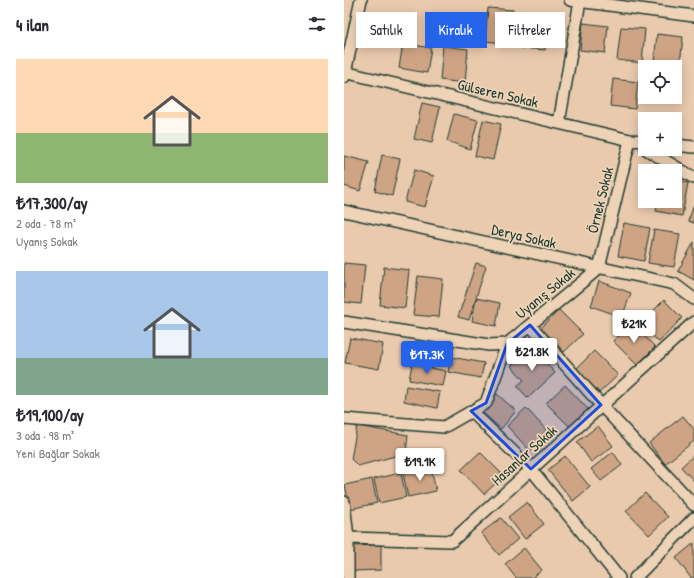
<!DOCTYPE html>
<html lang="tr">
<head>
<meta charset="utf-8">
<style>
	:root { --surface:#fff; --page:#f7f7f7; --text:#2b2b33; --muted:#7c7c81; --accent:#2563eb }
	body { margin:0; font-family:"Patrick Hand",sans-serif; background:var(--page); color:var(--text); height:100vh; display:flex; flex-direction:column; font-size:15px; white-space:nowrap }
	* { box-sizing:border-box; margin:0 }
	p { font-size:13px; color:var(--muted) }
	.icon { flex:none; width:22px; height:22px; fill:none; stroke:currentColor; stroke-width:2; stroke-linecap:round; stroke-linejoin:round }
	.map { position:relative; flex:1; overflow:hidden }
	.sheet { display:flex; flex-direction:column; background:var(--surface); width:344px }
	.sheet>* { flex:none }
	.guide { position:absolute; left:12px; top:12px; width:278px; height:36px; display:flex; gap:8px }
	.tools { position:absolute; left:294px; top:60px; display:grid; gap:8px }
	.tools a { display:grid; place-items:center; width:44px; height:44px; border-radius:0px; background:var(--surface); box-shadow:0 2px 10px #0003; font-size:20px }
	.price { position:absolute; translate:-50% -34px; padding:0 9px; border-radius:4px; background:#fff; color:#222; font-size:13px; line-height:26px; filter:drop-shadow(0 1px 2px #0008) }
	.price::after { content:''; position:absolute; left:50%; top:24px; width:12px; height:9px; margin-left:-6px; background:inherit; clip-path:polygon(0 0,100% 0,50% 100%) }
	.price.active { background:var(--accent); color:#fff }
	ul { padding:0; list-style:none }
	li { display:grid; align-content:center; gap:8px; height:212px; padding:0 16px }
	li span { display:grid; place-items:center; height:124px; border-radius:0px; color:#555 }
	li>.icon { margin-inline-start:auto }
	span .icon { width:72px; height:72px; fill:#fffc; stroke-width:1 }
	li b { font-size:17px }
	h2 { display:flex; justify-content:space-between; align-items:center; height:48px; padding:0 16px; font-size:17px }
	.pill { padding:0 14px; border-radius:0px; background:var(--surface); box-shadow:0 2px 10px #0003; font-size:14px; line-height:36px }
	.pill.active { background:var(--accent); color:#fff }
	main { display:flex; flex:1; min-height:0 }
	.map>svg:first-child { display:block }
	.building { fill:#cfa484; stroke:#1f3d34 }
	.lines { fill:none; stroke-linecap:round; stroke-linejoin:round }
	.minor-casing { stroke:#1f3d34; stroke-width:14 }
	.minor { stroke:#efd3b6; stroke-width:11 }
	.marked { fill:#1d4ed8; fill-opacity:0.2; stroke:#1d4ed8; stroke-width:3; stroke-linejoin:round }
	.labels { text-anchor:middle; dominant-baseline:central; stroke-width:3.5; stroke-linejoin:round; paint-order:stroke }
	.street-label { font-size:15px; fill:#1f3d34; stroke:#efd3b6 }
</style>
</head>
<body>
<main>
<section class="sheet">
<h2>4 ilan<svg class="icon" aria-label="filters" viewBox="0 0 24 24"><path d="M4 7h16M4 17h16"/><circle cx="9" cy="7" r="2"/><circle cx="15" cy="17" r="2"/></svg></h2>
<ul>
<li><span style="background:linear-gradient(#ffd9b3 60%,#8fb573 0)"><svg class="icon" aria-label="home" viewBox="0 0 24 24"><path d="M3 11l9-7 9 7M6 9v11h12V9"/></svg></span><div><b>₺17,300/ay</b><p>2 oda · 78 m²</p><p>Uyanış Sokak</p></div></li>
<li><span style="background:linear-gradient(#a9c7e8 70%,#7fa58c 0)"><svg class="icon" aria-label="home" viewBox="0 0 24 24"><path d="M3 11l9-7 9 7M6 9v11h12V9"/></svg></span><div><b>₺19,100/ay</b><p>3 oda · 98 m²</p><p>Yeni Bağlar Sokak</p></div></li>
</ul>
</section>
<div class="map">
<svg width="350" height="578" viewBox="0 0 350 578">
	<rect width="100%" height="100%" fill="#eacaad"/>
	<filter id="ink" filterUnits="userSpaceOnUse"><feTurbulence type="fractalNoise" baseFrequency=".025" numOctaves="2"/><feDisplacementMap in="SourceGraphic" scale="8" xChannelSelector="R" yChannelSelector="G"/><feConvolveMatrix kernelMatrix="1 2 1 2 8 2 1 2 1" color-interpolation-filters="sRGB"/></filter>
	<g filter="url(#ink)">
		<path class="building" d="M 144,8 L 169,10 L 166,44 L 141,41 Z
			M 180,14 L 205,17 L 201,50 L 177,48 Z
			M 239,23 L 264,26 L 261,53 L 236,50 Z
			M 277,27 L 301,29 L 298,63 L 273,60 Z
			M 313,34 L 339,37 L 336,64 L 310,62 Z
			M 59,43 L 87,48 L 83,73 L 55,68 Z
			M 99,46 L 124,49 L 121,83 L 96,80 Z
			M 269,79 L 294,82 L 291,109 L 266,106 Z
			M 78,103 L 96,107 L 88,143 L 70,139 Z
			M 110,114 L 134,120 L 126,149 L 103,141 Z
			M 139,120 L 157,124 L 149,160 L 131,156 Z
			M 38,155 L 56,159 L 48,196 L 31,191 Z
			M 0,156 L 25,162 L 16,191 L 0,186 Z
			M 70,170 L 90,176 L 81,207 L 61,202 Z
			M 331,180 L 344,183 L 338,216 L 312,211 L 314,201 L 331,201 Z
			M 350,205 L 350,223 L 344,221 Z
			M 280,223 L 306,228 L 300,261 L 274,256 Z
			M 310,230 L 336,234 L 330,267 L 304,263 Z
			M 350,242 L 350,280 L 334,271 Z
			M 0,263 L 21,265 L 17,304 L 0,302 Z
			M 132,263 L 142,266 L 125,320 L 114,317 Z
			M 40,267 L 65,270 L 61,308 L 36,305 Z
			M 74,276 L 99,279 L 95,317 L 69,315 Z
			M 255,281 L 287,293 L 278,317 L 247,306 Z
			M 132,298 L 156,303 L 152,326 L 128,321 Z
			M 320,300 L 338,318 L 315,342 L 296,324 Z
			M 215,310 L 239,334 L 220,352 L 197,328 Z
			M 288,323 L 311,347 L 293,365 L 269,341 Z
			M 6,338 L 39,344 L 35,369 L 1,363 Z
			M 188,347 L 211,373 L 184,398 L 173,386 L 180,380 L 167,366 Z
			M 250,351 L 274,375 L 255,393 L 232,369 Z
			M 107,357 L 140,363 L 137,378 L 104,372 Z
			M 68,364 L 102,371 L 99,386 L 65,380 Z
			M 221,385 L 244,409 L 226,427 L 202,403 Z
			M 62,386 L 96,392 L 93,408 L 60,401 Z
			M 153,394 L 172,411 L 157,429 L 137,411 Z
			M 182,408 L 205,433 L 186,451 L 163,426 Z
			M 339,416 L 350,429 L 350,441 L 321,464 L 305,443 Z
			M 13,426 L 64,435 L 62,453 L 14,466 L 7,459 Z
			M 254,426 L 269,446 L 247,462 L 233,442 Z
			M 136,452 L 160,476 L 140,494 L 117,470 Z
			M 269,452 L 278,465 L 257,481 L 247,469 Z
			M 350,455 L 350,481 L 337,467 Z
			M 221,456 L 246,487 L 229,501 L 204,470 Z
			M 87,467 L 92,491 L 64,497 L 59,473 Z
			M 57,473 L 62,497 L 35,503 L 30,479 Z
			M 28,479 L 33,503 L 6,509 L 1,485 Z
			M 301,493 L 324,517 L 305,535 L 282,511 Z
			M 183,502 L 200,524 L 181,539 L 164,517 Z
			M 157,518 L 174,539 L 155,555 L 137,533 Z
			M 350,543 L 350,578 L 347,578 L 332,558 Z
			M 37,545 L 37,570 L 9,571 L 9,546 Z
			M 180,548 L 198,570 L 188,578 L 172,578 L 161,564 Z"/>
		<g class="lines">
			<g class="minor-casing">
				<path id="minor" d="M 226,0 L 350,16
					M 0,72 L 286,140 L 301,141
					M 0,77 L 17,0
					M 215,123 L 236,1
					M 331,145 L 350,147
					M 302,149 L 350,178
					M 0,211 L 330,284 L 350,299
					M 0,322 L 145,345 L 163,344 L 255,268 L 286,140
					M 186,325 L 257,405 L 350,505
					M 127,411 L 187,469 L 275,578
					M 0,419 L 100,427 L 142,403 L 163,344
					M 0,502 L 4,538 L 4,578
					M 4,538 L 108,541 L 350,322
					M 291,578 L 350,518"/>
			</g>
			<use href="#minor" class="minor"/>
		</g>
	</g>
	<path class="marked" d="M 186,325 L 257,405 L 187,469 L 127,411 L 142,403 L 163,344 Z"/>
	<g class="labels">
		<g class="street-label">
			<text transform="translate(154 93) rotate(13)">Gülseren Sokak</text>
			<text transform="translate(256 200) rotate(-76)">Örnek Sokak</text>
			<text transform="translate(180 236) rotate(13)">Derya Sokak</text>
			<text transform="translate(201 293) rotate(-39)">Uyanış Sokak</text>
			<text transform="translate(180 455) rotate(-42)">Hasanlar Sokak</text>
		</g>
	</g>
</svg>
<div class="tools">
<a><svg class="icon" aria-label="locate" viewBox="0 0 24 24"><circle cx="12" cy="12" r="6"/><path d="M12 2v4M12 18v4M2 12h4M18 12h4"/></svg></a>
<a>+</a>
<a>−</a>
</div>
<b class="price" style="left:290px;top:344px">₺21K</b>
<b class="price" style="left:188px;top:372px">₺21.8K</b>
<b class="price active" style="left:83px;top:375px">₺17.3K</b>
<b class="price" style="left:76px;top:482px">₺19.1K</b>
<div class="guide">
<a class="pill">Satılık</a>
<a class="pill active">Kiralık</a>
<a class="pill">Filtreler</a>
</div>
</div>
</main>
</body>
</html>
